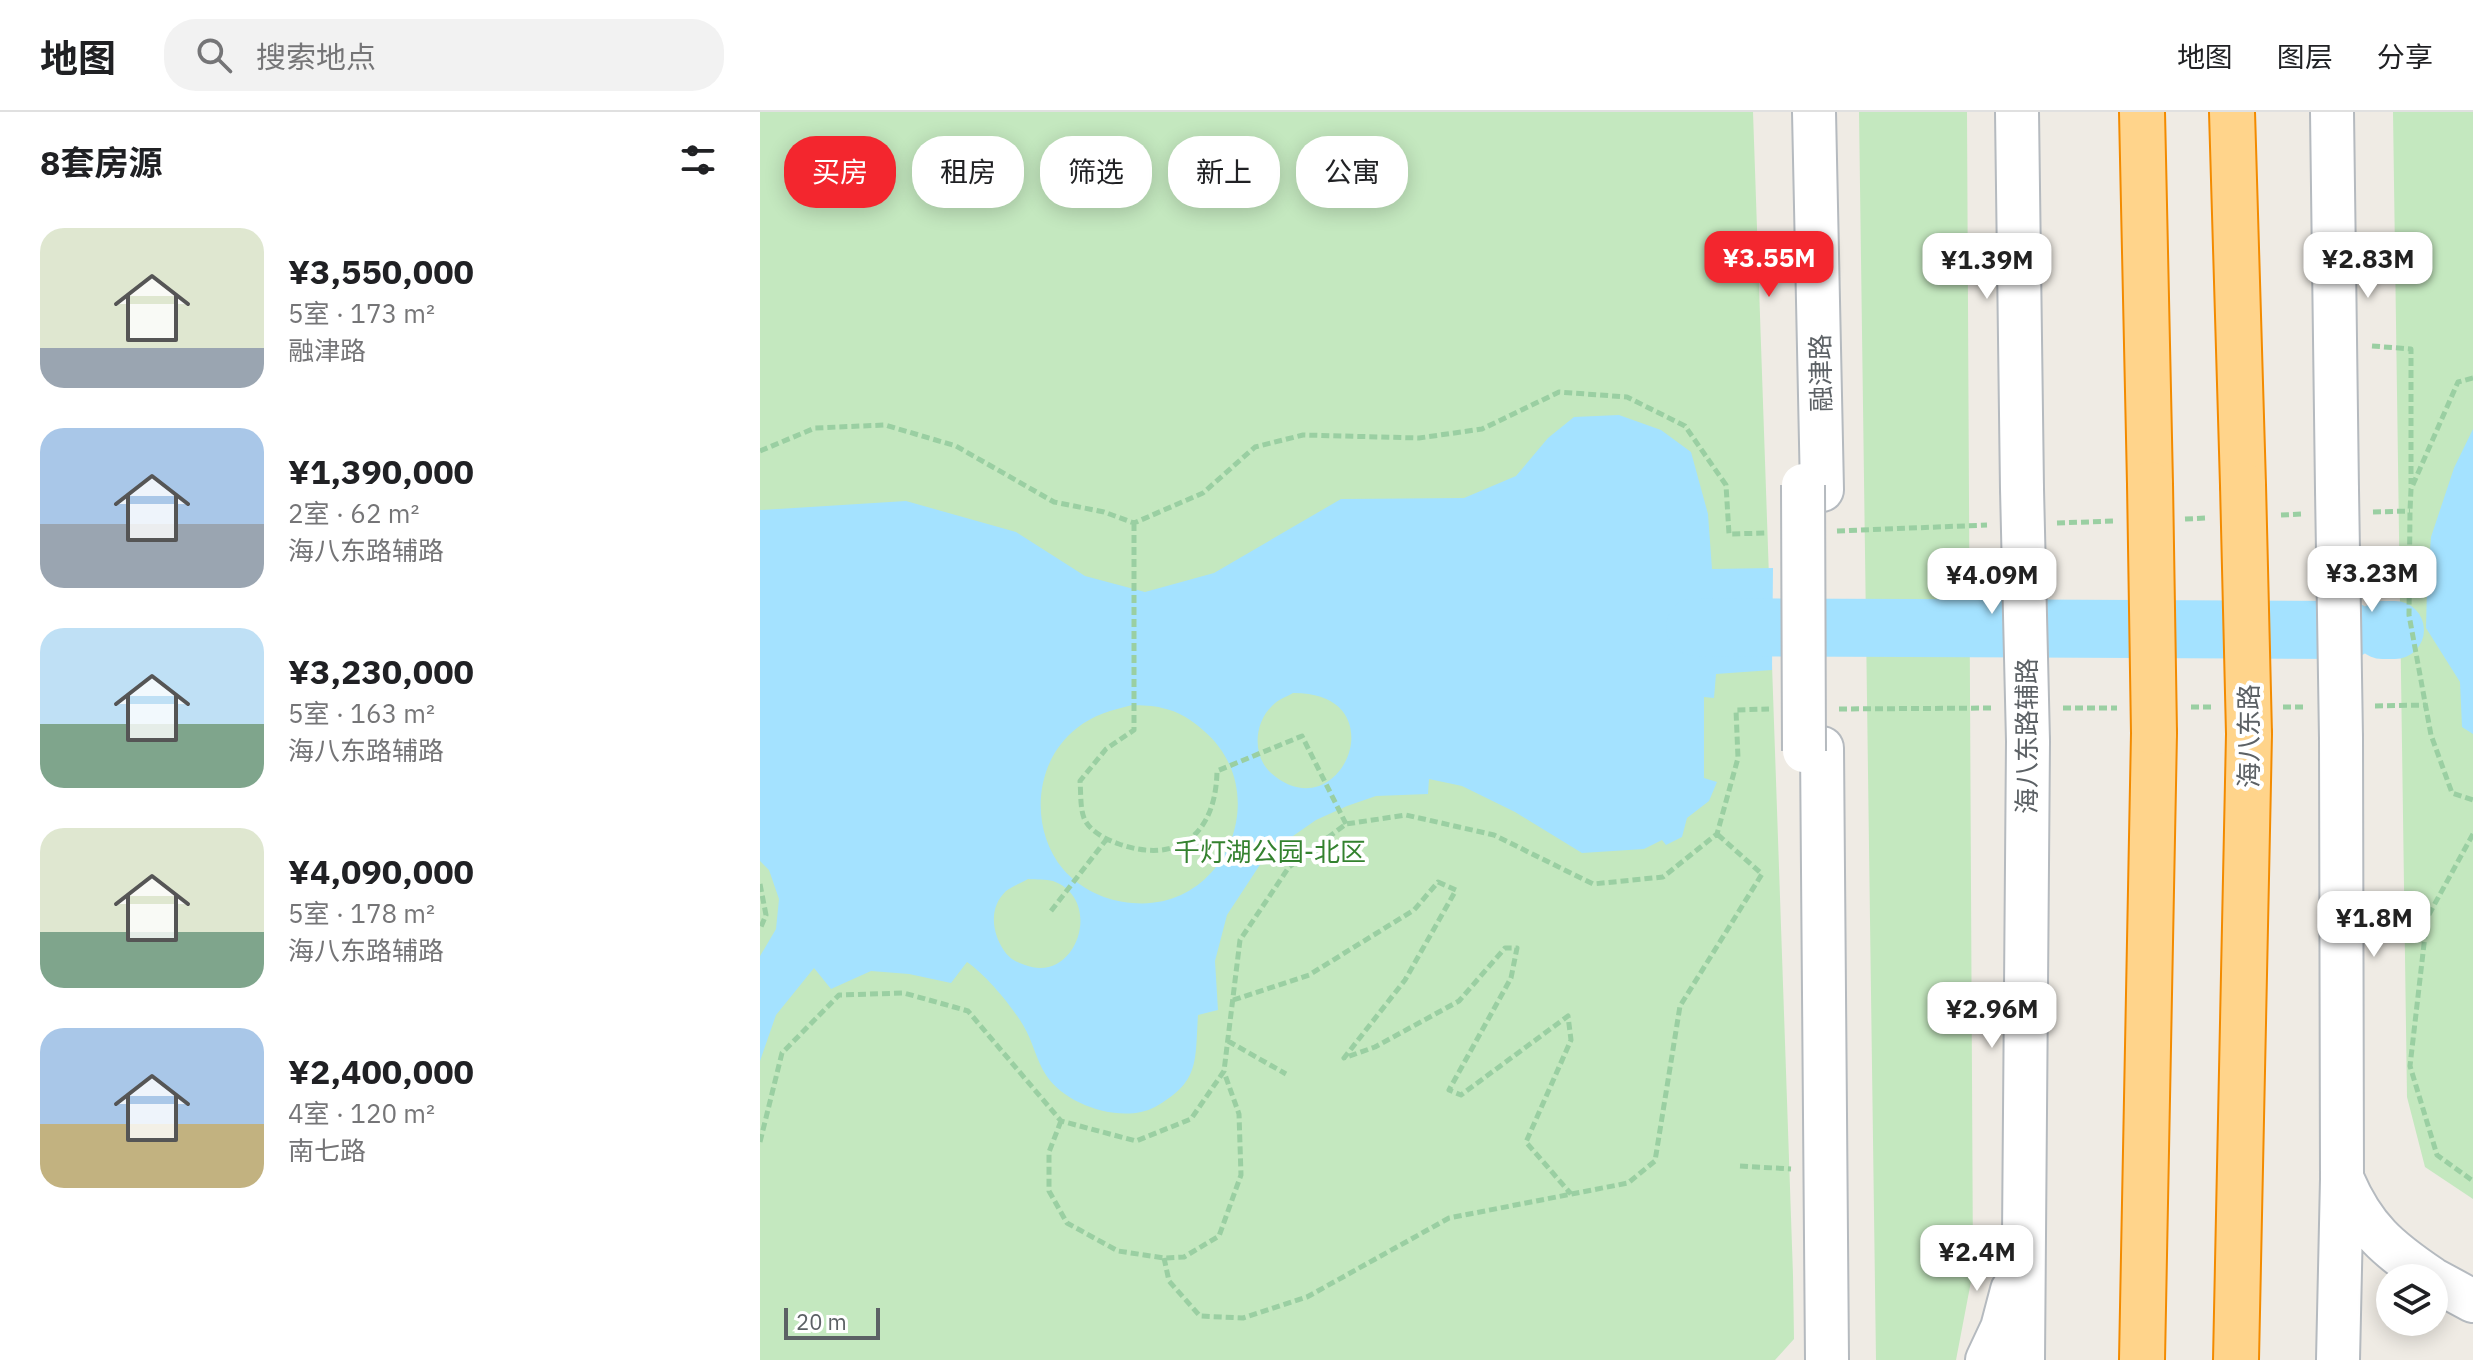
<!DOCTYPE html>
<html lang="zh">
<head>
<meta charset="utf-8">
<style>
	:root { --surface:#fff; --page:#f2f2f2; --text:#202124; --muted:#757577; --line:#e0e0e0; --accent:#f3262e }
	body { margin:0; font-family:"IBM Plex Sans","Noto Sans SC",sans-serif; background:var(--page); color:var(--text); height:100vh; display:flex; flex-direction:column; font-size:30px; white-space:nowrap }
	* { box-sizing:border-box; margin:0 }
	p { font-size:26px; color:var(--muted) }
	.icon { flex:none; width:44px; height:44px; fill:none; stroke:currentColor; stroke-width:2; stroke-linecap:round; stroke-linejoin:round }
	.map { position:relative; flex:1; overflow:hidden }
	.sheet { display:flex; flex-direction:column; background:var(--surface); width:760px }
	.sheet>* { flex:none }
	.hud { position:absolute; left:24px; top:24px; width:760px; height:72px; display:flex; gap:16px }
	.controls { position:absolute; left:1616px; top:1152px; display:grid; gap:16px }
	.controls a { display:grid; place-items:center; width:72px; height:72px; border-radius:50%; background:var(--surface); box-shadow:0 4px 20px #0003; font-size:40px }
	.scale { position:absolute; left:24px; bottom:20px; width:96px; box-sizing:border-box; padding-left:8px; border:4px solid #5c6165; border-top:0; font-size:22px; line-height:28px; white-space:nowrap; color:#5c6165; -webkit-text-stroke:6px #fff; paint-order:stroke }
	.price { position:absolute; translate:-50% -68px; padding:0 18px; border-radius:16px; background:#fff; color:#222; font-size:26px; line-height:52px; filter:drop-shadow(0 2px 4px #0008) }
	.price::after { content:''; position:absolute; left:50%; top:48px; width:24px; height:18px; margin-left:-12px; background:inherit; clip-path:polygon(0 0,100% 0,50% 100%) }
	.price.current { background:var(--accent); color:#fff }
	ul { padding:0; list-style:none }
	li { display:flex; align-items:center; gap:24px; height:200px; padding:0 40px }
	li span { display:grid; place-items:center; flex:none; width:224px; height:160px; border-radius:24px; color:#555 }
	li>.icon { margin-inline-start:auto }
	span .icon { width:96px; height:96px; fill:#fffc; stroke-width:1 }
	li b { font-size:34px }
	h2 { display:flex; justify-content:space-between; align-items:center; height:96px; padding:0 40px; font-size:34px }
	.chip { padding:0 28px; border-radius:32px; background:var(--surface); box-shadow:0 4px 20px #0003; font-size:28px; line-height:72px }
	.chip.current { background:var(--accent); color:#fff }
	header { display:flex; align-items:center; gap:48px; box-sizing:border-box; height:112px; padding:0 40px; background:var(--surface); border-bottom:2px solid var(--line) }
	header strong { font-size:38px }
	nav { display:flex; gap:44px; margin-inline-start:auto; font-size:28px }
	.search { width:560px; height:72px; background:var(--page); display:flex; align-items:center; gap:20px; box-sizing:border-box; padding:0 28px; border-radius:32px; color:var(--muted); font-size:30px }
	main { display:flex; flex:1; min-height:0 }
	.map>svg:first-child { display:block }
	.green { fill:#c4e8bf }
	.water { fill:#a4e2ff; fill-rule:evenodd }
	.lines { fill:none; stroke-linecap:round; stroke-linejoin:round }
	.river { stroke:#a4e2ff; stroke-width:58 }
	.secondary-casing { stroke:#b5babf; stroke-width:46 }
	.highway-casing { stroke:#f38b00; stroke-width:48 }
	.path { stroke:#9acfa2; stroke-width:5; stroke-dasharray:8 4; stroke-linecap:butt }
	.secondary { stroke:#fff; stroke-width:42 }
	.highway { stroke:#ffd48b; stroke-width:44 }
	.secondary-bridge-casing { stroke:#b5babf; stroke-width:46; stroke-linecap:butt }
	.highway-bridge-casing { stroke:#f38b00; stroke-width:48; stroke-linecap:butt }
	.secondary-bridge { stroke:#fff; stroke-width:42 }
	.highway-bridge { stroke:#ffd48b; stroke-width:44 }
	.labels { text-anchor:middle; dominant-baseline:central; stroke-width:8; stroke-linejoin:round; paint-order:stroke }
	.street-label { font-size:26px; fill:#5c6165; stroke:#fff }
	.park-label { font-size:26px; fill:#34822f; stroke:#fff }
</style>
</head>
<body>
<header>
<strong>地图</strong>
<div class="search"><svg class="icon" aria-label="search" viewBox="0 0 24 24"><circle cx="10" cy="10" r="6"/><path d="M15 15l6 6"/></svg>搜索地点</div>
<nav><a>地图</a><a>图层</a><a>分享</a></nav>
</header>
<main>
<section class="sheet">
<h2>8套房源<svg class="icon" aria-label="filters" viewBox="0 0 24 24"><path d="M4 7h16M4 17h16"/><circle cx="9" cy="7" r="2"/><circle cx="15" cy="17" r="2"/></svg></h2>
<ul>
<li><span style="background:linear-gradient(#dfe7d0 75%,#9aa5b1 0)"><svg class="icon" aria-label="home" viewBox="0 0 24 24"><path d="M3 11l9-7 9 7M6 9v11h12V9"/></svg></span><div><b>¥3,550,000</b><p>5室 · 173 m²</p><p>融津路</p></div></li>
<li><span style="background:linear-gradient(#a9c7e8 60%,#9aa5b1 0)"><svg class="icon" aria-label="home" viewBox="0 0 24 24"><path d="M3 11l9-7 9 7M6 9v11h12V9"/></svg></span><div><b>¥1,390,000</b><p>2室 · 62 m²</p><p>海八东路辅路</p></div></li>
<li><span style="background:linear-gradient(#bfe0f5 60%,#7fa58c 0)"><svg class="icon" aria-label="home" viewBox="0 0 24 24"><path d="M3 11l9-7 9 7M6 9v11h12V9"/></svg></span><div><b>¥3,230,000</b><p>5室 · 163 m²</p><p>海八东路辅路</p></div></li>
<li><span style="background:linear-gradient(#dfe7d0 65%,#7fa58c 0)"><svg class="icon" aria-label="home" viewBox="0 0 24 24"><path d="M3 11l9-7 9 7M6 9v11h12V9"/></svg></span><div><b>¥4,090,000</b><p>5室 · 178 m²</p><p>海八东路辅路</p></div></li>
<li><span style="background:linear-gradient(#a9c7e8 60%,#c2b280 0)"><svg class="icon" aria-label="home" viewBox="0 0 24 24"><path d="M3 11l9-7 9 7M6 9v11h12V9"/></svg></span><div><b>¥2,400,000</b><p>4室 · 120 m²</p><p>南七路</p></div></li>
</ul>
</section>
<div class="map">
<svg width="1713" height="1248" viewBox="0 0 1713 1248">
	<rect width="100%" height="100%" fill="#efebe4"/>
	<path class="green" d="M 0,0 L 993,0 L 1033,1163 L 1034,1227 L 1015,1248 L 0,1248 Z
		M 1099,0 L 1207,0 L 1213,1159 L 1196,1248 L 1116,1248 Z
		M 1633,0 L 1713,0 L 1713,1087 L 1665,1055 L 1647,985 Z"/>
	<path class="water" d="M 859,303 L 901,318 L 931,340 L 948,402 L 952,457 L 1013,456 L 1012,558 L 956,562 L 954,586 L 944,585 L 944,666 L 957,670 L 949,689 L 927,706 L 922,725 L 906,733 L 902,728 L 884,737 L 822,741 L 755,700 L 702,674 L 669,667 L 668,682 L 616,684 L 587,694 L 556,708 L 507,742 L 467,803 L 455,849 L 458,898 L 438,903 C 435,950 440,970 395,995 C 363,1012 306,994 286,963 C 276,948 273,929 263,913 C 251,893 226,863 207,850 L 191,871 L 149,862 L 111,859 L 71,877 L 54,856 L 16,903 L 0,949 L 0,844 L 16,817 L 19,787 L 9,758 L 0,749 L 0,398 L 146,389 L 256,420 L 325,464 L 385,480 L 454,461 L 581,387 L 704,386 L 756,364 L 788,326 L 814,305 ZM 533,581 C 640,580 580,722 511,661 C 492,644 494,611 512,594 C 517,588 526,585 533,581 ZM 372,593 C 382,594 393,593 402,596 C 418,599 432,608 444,619 C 515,680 466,800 372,791 C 346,789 320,777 303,757 C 269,716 274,649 317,616 C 333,603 352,598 372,593 ZM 268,767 C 276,768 286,767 293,769 C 345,788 316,873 265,853 C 257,850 251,848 245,840 C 232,822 228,796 246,779 C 252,774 262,771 268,767 Z
		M 1713,317 L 1713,622 L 1702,615 L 1700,570 L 1666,516 L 1667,475 L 1671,425 L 1694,356 Z"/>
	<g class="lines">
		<path class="river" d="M 935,515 L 1588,518
			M 1622,518 L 1635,518"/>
		<g class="secondary-casing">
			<path id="secondary" d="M 1054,0 L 1062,378
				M 1257,0 L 1262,377
				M 1572,0 L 1577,378
				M 1062,636 L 1067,1248
				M 1583,1068 C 1604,1117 1628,1137 1671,1166
				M 1674,1168 L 1713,1189
				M 1227,1248 L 1242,1216 L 1252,1178
				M 1263,1248 L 1268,629
				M 1578,1248 L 1582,1067 L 1581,626"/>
		</g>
		<g class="highway-casing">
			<path id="highway" d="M 1382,0 L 1390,372
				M 1472,0 L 1483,373
				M 1382,1248 L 1394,621
				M 1476,1248 L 1489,622"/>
		</g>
		<path class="path" d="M 1612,234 L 1651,237 L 1651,372
			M 1713,266 L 1698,270 L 1651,377 L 1650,399 L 1649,503 L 1671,623 L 1692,681 L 1713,688
			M 0,339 L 55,316 L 125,313 L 196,334 L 294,390 L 344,400 L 374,411 L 443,381 L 495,335 L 543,323 L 659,326 L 722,317 L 799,280 L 867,285 L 925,314 L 966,373 L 969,422 L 1008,421
			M 1613,400 L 1650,399
			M 1521,403 L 1543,402
			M 1425,407 L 1447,406
			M 374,411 L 374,618 L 346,637 L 320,669 C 321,680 320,696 324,706 C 329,719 347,728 359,732 C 419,753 456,721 457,659 L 542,624 L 586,712
			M 1297,411 L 1355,409
			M 1077,419 L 1227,413
			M 1615,594 L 1666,593
			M 1431,595 L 1453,595
			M 1523,595 L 1545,595
			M 1303,596 L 1357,596
			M 1079,597 L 1233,596
			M 1713,722 L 1667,806 L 1650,954 L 1677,1043 L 1713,1069
			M 0,772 L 6,803 L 0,817
			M 291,799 L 346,728
			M 473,888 L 549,863 L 654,798 L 678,770 L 696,778 L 645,868 L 584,946 L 615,935 L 699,889 L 745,836 L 757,836 L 751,866 L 689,978 L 701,983 L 808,904 L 811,928 L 766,1030 L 811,1082
			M 468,929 L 526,962
			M 301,1009 L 289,1040 L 289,1079 L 307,1111 L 358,1139 L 404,1146 L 424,1145 L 459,1124 L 481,1063 L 479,1002 L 464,960
			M 0,1030 L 22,941 L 79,883 L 144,881 L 208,899 L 301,1009 L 376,1029 L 431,1007 L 464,959 L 480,828 L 529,755 L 586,712 L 646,703 L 734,723 L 833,772 L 903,765 L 957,722 L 978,646 L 976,598 L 1009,597
			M 980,1054 L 1031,1057
			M 404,1146 L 409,1169 L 440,1204 L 483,1206 L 547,1185 L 689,1106 L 868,1071 L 895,1049 L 920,894 L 1002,762 L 957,722"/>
		<use href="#secondary" class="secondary"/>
		<use href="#highway" class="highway"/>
		<g class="secondary-bridge-casing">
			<path id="secondary-bridge" d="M 1043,373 L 1044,639
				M 1262,377 L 1268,629
				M 1577,378 L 1581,626"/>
		</g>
		<g class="highway-bridge-casing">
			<path id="highway-bridge" d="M 1390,372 L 1394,621
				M 1483,373 L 1489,622"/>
		</g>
		<use href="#secondary-bridge" class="secondary-bridge"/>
		<use href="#highway-bridge" class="highway-bridge"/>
	</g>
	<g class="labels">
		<g class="street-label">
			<text transform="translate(1060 261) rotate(-91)">融津路</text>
			<text transform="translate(1266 624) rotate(-90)">海八东路辅路</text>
			<text transform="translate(1488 624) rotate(-90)">海八东路</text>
		</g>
		<g class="park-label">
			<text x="510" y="739">千灯湖公园-北区</text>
		</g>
	</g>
</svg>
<div class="controls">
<a><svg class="icon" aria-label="layers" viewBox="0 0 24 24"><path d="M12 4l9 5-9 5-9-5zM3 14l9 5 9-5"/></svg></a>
</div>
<div class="scale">20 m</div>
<b class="price current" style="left:1009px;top:187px">¥3.55M</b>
<b class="price" style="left:1608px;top:188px">¥2.83M</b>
<b class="price" style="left:1227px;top:189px">¥1.39M</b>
<b class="price" style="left:1612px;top:502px">¥3.23M</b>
<b class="price" style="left:1232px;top:504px">¥4.09M</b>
<b class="price" style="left:1614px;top:847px">¥1.8M</b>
<b class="price" style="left:1232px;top:938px">¥2.96M</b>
<b class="price" style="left:1217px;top:1181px">¥2.4M</b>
<div class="hud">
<a class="chip current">买房</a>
<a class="chip">租房</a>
<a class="chip">筛选</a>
<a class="chip">新上</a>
<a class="chip">公寓</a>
</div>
</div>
</main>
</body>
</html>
